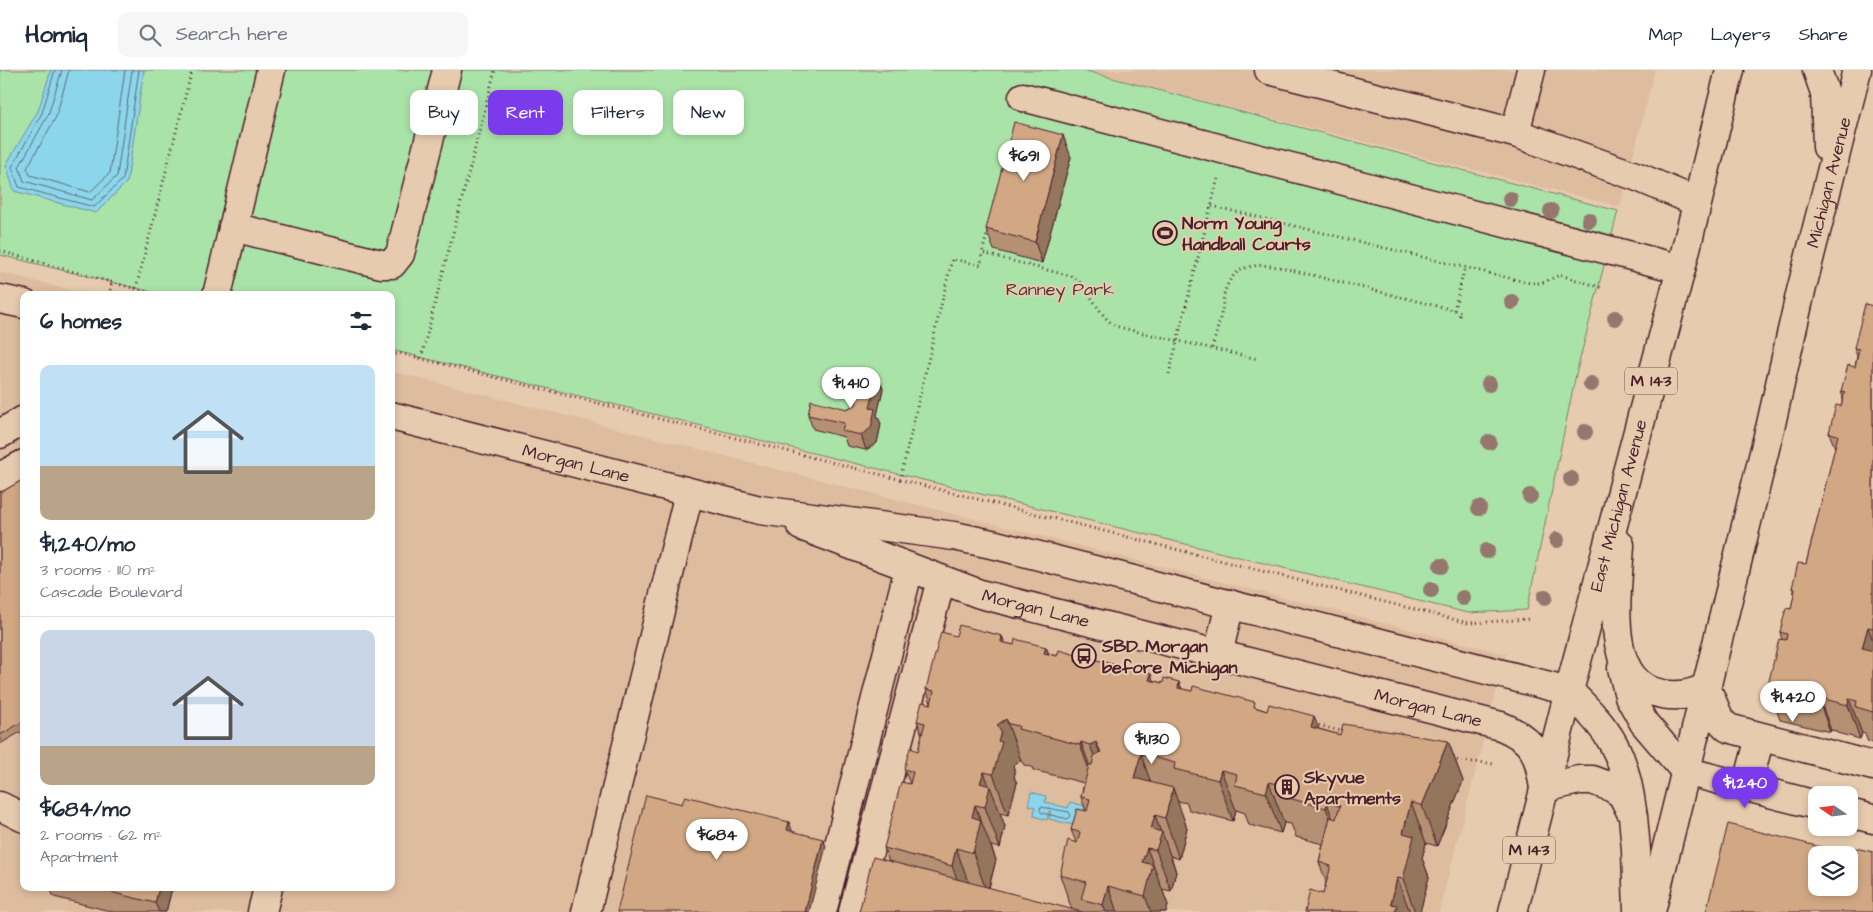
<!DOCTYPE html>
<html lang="en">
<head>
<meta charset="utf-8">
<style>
	:root { --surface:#fff; --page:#f6f6f7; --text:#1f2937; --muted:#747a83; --line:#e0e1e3; --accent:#7c3aed }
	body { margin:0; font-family:"Architects Daughter",sans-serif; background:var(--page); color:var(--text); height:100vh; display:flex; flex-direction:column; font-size:19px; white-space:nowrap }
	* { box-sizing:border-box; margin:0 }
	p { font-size:16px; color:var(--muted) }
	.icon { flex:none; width:28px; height:28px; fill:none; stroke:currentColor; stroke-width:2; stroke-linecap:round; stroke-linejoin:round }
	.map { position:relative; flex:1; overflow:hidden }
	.sheet { position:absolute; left:20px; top:221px; width:375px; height:600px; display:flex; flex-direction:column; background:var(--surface); border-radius:10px; box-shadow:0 2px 8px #0003 }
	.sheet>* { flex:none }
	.hud { position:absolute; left:410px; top:20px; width:475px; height:45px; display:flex; gap:10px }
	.needle { width:32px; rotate:284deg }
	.buttons { position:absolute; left:1808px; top:716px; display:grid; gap:10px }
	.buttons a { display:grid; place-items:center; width:50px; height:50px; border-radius:10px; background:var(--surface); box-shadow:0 2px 8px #0003; font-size:25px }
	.price { position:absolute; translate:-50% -42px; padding:0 11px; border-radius:18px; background:#fff; color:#222; font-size:16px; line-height:32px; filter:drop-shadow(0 1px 2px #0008) }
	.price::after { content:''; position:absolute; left:50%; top:30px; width:15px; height:11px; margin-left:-8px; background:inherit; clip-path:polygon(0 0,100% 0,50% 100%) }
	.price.active { background:var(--accent); color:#fff }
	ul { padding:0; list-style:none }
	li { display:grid; align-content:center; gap:10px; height:265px; padding:0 20px }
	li+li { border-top:1px solid var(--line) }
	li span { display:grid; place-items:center; height:155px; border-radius:10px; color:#555 }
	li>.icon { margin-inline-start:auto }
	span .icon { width:90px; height:90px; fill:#fffc; stroke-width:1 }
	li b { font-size:21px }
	h2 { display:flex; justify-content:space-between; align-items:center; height:60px; padding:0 20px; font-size:21px }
	.tag { padding:0 18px; border-radius:10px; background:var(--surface); box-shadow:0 2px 8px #0003; font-size:18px; line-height:45px }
	.tag.active { background:var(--accent); color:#fff }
	header { display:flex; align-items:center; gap:30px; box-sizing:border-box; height:70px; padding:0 25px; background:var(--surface); border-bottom:1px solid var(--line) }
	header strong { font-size:24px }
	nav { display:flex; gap:28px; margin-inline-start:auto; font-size:18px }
	.search { width:350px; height:45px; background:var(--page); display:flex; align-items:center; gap:12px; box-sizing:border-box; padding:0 18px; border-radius:10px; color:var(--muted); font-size:19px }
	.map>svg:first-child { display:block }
	.built { fill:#debd9f }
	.green { fill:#aae3a8; stroke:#7a816a }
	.water { fill:#8bd6eb; stroke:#718d9e }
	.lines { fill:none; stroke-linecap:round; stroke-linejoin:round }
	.shore { stroke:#646878; stroke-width:1 }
	.minor-casing { stroke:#4a1f2b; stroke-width:31 }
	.major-casing { stroke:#4a1f2b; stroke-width:31 }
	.path { stroke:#4a1f2b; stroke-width:3; stroke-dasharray:1 4; stroke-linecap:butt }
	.minor { stroke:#e7cbae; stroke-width:28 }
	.major { stroke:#e7cbae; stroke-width:28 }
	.tree { fill:#96776d }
	.wall { fill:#b59072; stroke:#4a1f2b; fill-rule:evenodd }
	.shaded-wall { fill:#93765c; stroke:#4a1f2b }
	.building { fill:#d2a884; stroke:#4a1f2b; fill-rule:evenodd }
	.labels { text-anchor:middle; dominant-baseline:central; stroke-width:4; stroke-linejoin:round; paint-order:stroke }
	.shield { fill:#e7cbae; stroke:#795352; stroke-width:1 }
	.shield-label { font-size:16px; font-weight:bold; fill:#4a1f2b }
	.street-label { font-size:18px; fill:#4a1f2b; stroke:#e7cbae }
	.poi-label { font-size:18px; font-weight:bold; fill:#4a1f2b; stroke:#e7cbae; text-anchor:start }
	.park-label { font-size:18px; fill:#543338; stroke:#e7cbae }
</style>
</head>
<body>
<header>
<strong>Homiq</strong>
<div class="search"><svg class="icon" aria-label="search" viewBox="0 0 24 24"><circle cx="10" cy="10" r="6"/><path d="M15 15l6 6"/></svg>Search here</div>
<nav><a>Map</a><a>Layers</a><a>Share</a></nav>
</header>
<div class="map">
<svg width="1873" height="842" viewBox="0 0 1873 842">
	<rect width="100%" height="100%" fill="#e7cbae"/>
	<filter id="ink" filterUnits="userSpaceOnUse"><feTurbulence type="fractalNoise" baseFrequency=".02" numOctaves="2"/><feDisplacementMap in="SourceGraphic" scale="10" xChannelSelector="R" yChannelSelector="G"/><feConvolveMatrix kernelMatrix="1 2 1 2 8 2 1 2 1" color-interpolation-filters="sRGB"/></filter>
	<g filter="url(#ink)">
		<path class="built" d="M 1084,0 L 1655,0 L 1620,137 Z
			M 0,202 L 90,225 L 24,225 L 24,818 L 391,818 L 391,301 L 1506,584 L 1439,842 L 0,842 Z"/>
		<path class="green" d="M 0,0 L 1082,0 L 1618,141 L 1576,304 L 1527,540 L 1468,543 L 391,280 L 391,225 L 165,225 L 0,185 Z"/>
		<path class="water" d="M 51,0 L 144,0 L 127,112 L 96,143 L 14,121 L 6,95 L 38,41 Z
			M 1031,722 L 1046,726 L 1045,732 L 1068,738 L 1070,732 L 1085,736 L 1081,751 L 1073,755 L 1049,749 L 1051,742 L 1049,741 L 1047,750 L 1034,746 L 1035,737 L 1028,735 Z"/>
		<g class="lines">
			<path class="shore" d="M 55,0 L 42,43 L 12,97 L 19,117 L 94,137 L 123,109 L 139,0
				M 62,0 L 48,45 L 19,97 L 24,111 L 92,130 L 117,106 L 132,0
				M 69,0 L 56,47 L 27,98 L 30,105 L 90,122 L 110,103 L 125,0
				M 1041,737 L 1069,742 L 1071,746 L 1068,749 L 1042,743 L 1040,741 Z"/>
			<g class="minor-casing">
				<g id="minor">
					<path d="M 1269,0 L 1515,63 L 1638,107 L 1697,132"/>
					<path d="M 1023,27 L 1681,199"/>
					<path d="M 1515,63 L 1531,0"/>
					<path d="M 233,157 L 381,194 L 392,194 L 400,184 L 447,0"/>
					<path d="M 217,225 L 271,0"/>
					<path d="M 0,229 L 24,234"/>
					<path id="s1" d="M 391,346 L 760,440 L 954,466 L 996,475 L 1569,621"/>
					<path d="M 0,364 L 24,350"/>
					<path d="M 0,407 L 24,394"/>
					<path id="s2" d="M 801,456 L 980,524 L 1501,656 C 1536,671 1538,683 1544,718"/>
					<path d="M 1218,584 L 1230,534"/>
					<path d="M 1706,617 L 1720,650 L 1728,658 L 1873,696"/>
					<path d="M 1685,701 L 1816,735"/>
					<path d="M 1747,717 L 1760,667"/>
					<path d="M 0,736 L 24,748"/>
					<path d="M 1849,743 L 1873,749"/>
					<path d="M 262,842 L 268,818"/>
					<path d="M 586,842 L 689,423"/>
					<path d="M 822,842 L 909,498"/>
					<path d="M 853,842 L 941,510"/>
				</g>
			</g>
			<g class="major-casing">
				<g id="major">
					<path d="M 1817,0 L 1825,23 L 1827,77"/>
					<path d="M 1620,475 C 1618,520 1601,613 1662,624 C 1678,627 1692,625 1706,617"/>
					<path d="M 1622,598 L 1629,626 L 1644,653 L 1685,701"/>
					<path d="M 1569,621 C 1611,662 1624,681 1632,740"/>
					<path d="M 1544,718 L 1579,710 L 1592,710 L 1611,717 L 1622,724 L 1633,746 L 1636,780 L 1638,842"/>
					<path id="s3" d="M 1513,842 L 1569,621 L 1681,199 L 1730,0"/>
					<path id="s4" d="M 1651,842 L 1771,354 L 1800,225 L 1857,0"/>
				</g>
			</g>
			<path class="path" d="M 1212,136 L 1530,213 L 1541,213 L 1560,205 L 1603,218
				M 988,161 L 982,183 L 1074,207 C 1090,220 1096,240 1111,253 C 1116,257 1124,258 1130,260 L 1258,289
				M 0,181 L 157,225
				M 136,218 L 192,0
				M 109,225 L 112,212
				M 1454,240 L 1465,197
				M 1212,278 C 1216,265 1219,253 1222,240 C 1223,234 1223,227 1225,221 C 1234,193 1258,193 1283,198 L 1461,242 L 1459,246
				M 391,286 L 399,283 L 1468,553 L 1530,549
				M 421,288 L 495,0
				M 1169,304 L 1218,108
				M 900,410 L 952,189 L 981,195 L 982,183
				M 1314,654 L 1344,662
				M 1452,689 C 1466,693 1479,691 1493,694"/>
			<use href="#minor" class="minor"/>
			<use href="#major" class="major"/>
		</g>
		<g class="tree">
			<circle cx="1510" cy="129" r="8"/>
			<circle cx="1551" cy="141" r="8"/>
			<circle cx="1589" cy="150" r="8"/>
			<circle cx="1512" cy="232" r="8"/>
			<circle cx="1615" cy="248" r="8"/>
			<circle cx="1489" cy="314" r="8"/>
			<circle cx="1591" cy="314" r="8"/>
			<circle cx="1585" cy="362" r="8"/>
			<circle cx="1489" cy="372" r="8"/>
			<circle cx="1571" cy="409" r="8"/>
			<circle cx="1530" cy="426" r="8"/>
			<circle cx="1479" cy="438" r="8"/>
			<circle cx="1557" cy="470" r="8"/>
			<circle cx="1487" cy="481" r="8"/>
			<circle cx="1441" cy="496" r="8"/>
			<circle cx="1431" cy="520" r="8"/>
			<circle cx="1545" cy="527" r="8"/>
			<circle cx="1463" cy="528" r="8"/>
		</g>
		<path class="wall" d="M 1071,87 L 1042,193 L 994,180 L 986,159 Z
			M 1873,236 L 1873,673 L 1868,672 L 1865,664 L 1862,663 L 1860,669 L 1837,663 L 1836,661 L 1831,660 L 1830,662 L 1780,650 L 1768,615 L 1782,570 L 1780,562 L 1791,539 L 1794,525 L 1792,518 L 1806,494 L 1835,378 L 1829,363 L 1841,336 L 1843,327 L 1841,321 L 1855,297 L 1857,286 L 1854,278 Z
			M 877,304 L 883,319 L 877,345 L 881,354 L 877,373 L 866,380 L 847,376 L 844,367 L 813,359 L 808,345 L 847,339 L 856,334 Z
			M 24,409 L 24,660 L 0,674 L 0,423 Z
			M 956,566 L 1002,566 L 1005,573 L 1014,575 L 1046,577 L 1049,584 L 1057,586 L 1076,585 L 1079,592 L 1088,594 L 1151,604 L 1153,611 L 1163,613 L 1179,612 L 1182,619 L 1258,638 L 1319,659 L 1340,665 L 1448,671 L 1463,711 L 1437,776 L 1426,773 L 1422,788 L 1429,807 L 1420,842 L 1305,842 L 1323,824 L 1326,812 L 1319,792 L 1323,774 L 1296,767 L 1291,754 L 1284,753 L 1281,763 L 1249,755 L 1245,743 L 1236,740 L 1233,751 L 1189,740 L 1187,733 L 1177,731 L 1187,758 L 1179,789 L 1171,786 L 1176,802 L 1171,821 L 1162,819 L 1168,835 L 1166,842 L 859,842 L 889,792 L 884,778 L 910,714 L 904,699 L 918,681 L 922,665 L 917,651 L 931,633 L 926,619 ZM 1021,690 L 1024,695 L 1032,697 L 1033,700 L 1084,713 L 1081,727 L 1086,741 L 1071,760 L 1076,772 L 1060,805 L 1072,840 L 989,818 L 996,790 L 991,776 L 1000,778 L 1005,756 L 1000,743 L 1008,745 L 1017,713 L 1014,707 L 1015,703 L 1013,695 Z
			M 50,818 L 172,818 L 166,842 L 114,842 L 54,827 Z"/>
		<path class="shaded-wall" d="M 1063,65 L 1071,87 L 1042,193 L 1035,172 Z
			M 877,304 L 883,319 L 877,345 L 881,354 L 877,373 L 866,380 L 861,365 L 870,338 Z
			M 1868,557 L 1873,571 L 1873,607 L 1862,578 Z
			M 1002,566 L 1017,607 L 1001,572 Z
			M 1046,577 L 1061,617 L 1044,583 Z
			M 1076,585 L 1091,626 L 1075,591 Z
			M 1151,604 L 1165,645 L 1149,610 Z
			M 1179,612 L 1194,653 L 1178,618 Z
			M 1818,625 L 1831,660 L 1830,662 L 1818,628 Z
			M 1849,629 L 1862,663 L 1860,669 L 1848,635 Z
			M 1314,646 L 1329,687 L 1311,657 Z
			M 1006,649 L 1021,690 L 1013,695 L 1015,703 L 1014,707 L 1017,713 L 1008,745 L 993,704 L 997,655 Z
			M 1448,671 L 1463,711 L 1437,776 L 1422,736 Z
			M 1081,672 L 1096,713 L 1095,716 L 1080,675 Z
			M 1096,672 L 1110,712 L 1105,716 L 1090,675 Z
			M 1141,684 L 1155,725 L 1134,708 Z
			M 1221,700 L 1236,740 L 1233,751 L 1218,710 Z
			M 984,702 L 990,718 L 990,716 L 1005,756 L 1000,778 L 985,737 L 980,713 Z
			M 1269,712 L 1284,753 L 1281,763 L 1266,723 Z
			M 1173,718 L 1187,758 L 1179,789 L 1165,748 Z
			M 1411,732 L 1426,773 L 1422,788 L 1429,807 L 1420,842 L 1415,842 L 1403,809 L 1403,763 Z
			M 1327,733 L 1342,774 L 1341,779 L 1326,738 Z
			M 975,735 L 996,790 L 987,823 L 973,783 L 972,747 Z
			M 1155,745 L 1161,763 L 1162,762 L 1176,802 L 1171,821 L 1156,780 L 1151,759 Z
			M 789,752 L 792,760 L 790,767 L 787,760 Z
			M 823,769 L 826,776 L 809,842 L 805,842 Z
			M 956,778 L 971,819 L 967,836 L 952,796 Z
			M 1147,778 L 1168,835 L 1166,842 L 1151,842 L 1145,826 L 1142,792 Z
			M 1397,808 L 1410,842 L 1394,842 L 1391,834 Z
			M 1108,816 L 1117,842 L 1106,842 L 1103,835 Z
			M 159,818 L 172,818 L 166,842 L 159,842 L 155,833 Z"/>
		<path class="building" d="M 1014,52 L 1063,65 L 1035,172 L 986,159 Z
			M 1865,234 L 1873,236 L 1873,558 L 1868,557 L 1862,578 L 1873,581 L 1873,642 L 1856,637 L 1857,631 L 1849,629 L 1848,635 L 1824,629 L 1825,627 L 1818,625 L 1818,628 L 1768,615 L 1779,569 L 1786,570 L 1787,564 L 1780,562 L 1786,538 L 1791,539 L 1795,519 L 1792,518 L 1798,493 L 1806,494 L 1838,365 L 1829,363 L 1836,335 L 1841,336 L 1845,322 L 1841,321 L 1848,295 L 1855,297 L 1859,279 L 1854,278 Z
			M 864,302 L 877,304 L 870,338 L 875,339 L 871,358 L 861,365 L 842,361 L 844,353 L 808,345 L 811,330 L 847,339 L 856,334 Z
			M 24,409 L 24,651 L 0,665 L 0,423 Z
			M 959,555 L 1002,566 L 1001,572 L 1014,575 L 1015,569 L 1046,577 L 1044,583 L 1057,586 L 1059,580 L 1076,585 L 1075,591 L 1088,594 L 1089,588 L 1151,604 L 1149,610 L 1163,613 L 1164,608 L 1179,612 L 1178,618 L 1192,621 L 1193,616 L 1255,632 L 1254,637 L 1267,641 L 1269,634 L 1314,646 L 1311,657 L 1340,665 L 1343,654 L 1448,671 L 1422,736 L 1411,732 L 1403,763 L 1414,766 L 1403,809 L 1397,808 L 1391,834 L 1397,835 L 1395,842 L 1305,842 L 1310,820 L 1323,824 L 1331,796 L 1319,792 L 1330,747 L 1336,749 L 1340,736 L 1327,733 L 1326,738 L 1281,726 L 1284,715 L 1269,712 L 1266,723 L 1235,715 L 1237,704 L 1221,700 L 1218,710 L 1174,699 L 1175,693 L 1141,684 L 1134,708 L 1173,718 L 1165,748 L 1155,745 L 1151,759 L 1162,762 L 1156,780 L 1147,778 L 1142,792 L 1153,795 L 1145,826 L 1108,816 L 1103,835 L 1081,829 L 1086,812 L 1060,805 L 1068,770 L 1077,773 L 1080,762 L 1071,760 L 1077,739 L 1087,741 L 1090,729 L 1081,727 L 1089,695 L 1092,695 L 1094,686 L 1101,682 L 1096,672 L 1090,675 L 1081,672 L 1080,675 L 1018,659 L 1019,656 L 1009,654 L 1006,649 L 997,655 L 1001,662 L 998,671 L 1002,672 L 993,704 L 984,702 L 980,713 L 990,716 L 985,737 L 975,735 L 972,747 L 981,750 L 973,783 L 956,778 L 952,796 L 884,778 L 901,712 L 910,714 L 913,702 L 904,699 L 910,678 L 918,681 L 925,653 L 917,651 L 922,632 L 931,634 L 934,621 L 926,619 L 941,562 L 956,566 Z
			M 646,725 L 682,734 L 685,726 L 789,752 L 787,760 L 823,769 L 805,842 L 617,842 Z
			M 1728,754 L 1849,784 L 1851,777 L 1873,782 L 1873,842 L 1706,842 ZM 1816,785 L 1849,785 L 1849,818 L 1816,818 Z
			M 873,787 L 1082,842 L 859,842 Z
			M 94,818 L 159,818 L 155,833 Z"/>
	</g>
	<defs>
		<g id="stadium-ring" transform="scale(1.25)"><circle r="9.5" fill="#e7cbae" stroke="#4a1f2b" stroke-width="1.5"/><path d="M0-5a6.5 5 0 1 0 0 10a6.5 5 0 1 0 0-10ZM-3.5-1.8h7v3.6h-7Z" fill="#4a1f2b"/></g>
		<g id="bus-ring" transform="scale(1.25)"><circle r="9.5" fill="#e7cbae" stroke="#4a1f2b" stroke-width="1.5"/><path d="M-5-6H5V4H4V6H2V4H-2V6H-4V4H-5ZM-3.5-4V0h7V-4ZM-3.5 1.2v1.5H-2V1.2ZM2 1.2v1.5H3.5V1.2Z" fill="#4a1f2b"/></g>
		<g id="building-ring" transform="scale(1.25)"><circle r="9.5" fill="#e7cbae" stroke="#4a1f2b" stroke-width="1.5"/><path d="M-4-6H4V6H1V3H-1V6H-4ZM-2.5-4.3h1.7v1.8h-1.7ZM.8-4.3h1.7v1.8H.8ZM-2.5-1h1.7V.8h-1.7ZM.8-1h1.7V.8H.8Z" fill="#4a1f2b"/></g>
	</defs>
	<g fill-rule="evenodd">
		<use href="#stadium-ring" x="1165" y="163"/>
		<use href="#bus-ring" x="1084" y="586"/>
		<use href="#building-ring" x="1287" y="717"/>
	</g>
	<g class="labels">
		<g class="shield">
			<rect x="1625" y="297.5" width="52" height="27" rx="4"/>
			<rect x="1503" y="766.5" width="52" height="27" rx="4"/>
		</g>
		<g class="shield-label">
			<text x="1651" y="311">M 143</text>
			<text x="1529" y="780">M 143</text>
		</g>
		<g class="street-label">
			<text stroke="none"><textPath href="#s4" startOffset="751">Michigan Avenue</textPath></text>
			<text stroke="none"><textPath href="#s1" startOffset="191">Morgan Lane</textPath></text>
			<text stroke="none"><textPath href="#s3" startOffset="420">East Michigan Avenue</textPath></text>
			<text stroke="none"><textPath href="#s2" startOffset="249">Morgan Lane</textPath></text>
			<text stroke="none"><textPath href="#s2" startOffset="654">Morgan Lane</textPath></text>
		</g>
		<g class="poi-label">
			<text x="1182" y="153">Norm Young<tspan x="1182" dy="21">Handball Courts</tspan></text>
			<text x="1102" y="576">SBD Morgan<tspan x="1102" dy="21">before Michigan</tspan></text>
			<text x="1304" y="707">Skyvue<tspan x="1304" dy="21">Apartments</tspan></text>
		</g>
		<g class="park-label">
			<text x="1060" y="219">Ranney Park</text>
		</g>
	</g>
</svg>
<div class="buttons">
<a><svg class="needle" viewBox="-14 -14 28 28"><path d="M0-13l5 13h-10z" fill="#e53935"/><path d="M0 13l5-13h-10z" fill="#747a83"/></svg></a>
<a><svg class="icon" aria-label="layers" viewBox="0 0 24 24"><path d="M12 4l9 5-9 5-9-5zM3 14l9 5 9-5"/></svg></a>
</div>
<b class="price" style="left:1024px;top:112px">$691</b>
<b class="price" style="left:851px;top:339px">$1,410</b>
<b class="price" style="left:1793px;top:653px">$1,420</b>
<b class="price" style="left:1152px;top:695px">$1,130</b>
<b class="price active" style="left:1745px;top:739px">$1,240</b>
<b class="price" style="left:717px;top:791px">$684</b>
<div class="hud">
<a class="tag">Buy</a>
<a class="tag active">Rent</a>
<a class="tag">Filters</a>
<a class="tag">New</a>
</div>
<section class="sheet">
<h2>6 homes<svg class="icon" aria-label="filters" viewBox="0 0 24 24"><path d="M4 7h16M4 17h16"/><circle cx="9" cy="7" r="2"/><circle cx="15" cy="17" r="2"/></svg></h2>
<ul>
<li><span style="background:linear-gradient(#bfe0f5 65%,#b9a48a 0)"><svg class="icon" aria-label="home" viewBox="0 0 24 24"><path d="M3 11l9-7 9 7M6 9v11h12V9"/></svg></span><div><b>$1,240/mo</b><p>3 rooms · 110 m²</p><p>Cascade Boulevard</p></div></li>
<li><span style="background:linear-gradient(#c9d6e8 75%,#b9a48a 0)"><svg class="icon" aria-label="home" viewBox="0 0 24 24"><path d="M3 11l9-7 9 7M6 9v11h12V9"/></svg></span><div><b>$684/mo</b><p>2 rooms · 62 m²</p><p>Apartment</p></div></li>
</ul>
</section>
</div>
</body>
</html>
